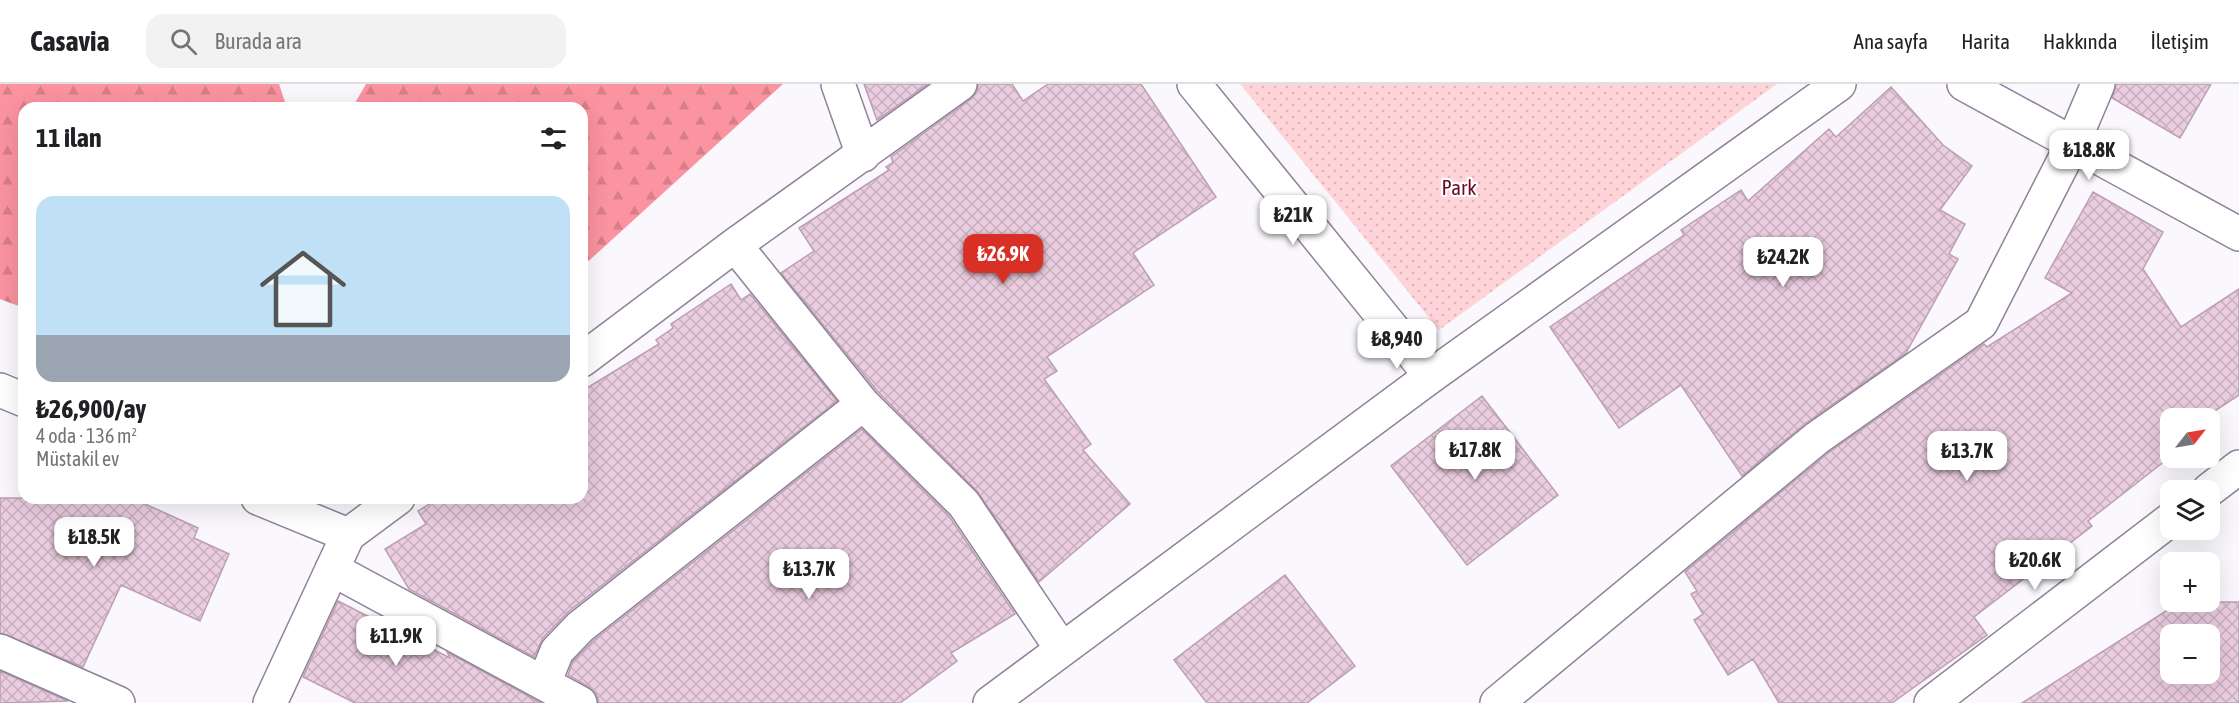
<!DOCTYPE html>
<html lang="tr">
<head>
<meta charset="utf-8">
<style>
	:root { --surface:#fff; --page:#f2f2f2; --text:#202124; --muted:#757577; --line:#e0e0e0; --accent:#d93025 }
	body { margin:0; font-family:"Asap Condensed",sans-serif; background:var(--page); color:var(--text); height:100vh; display:flex; flex-direction:column; font-size:22px; white-space:nowrap }
	* { box-sizing:border-box; margin:0 }
	p { font-size:20px; color:var(--muted) }
	.icon { flex:none; width:33px; height:33px; fill:none; stroke:currentColor; stroke-width:2; stroke-linecap:round; stroke-linejoin:round }
	.map { position:relative; flex:1; overflow:hidden }
	.drawer { position:absolute; left:18px; top:18px; width:570px; height:402px; display:flex; flex-direction:column; background:var(--surface); border-radius:18px; box-shadow:0 6px 24px #0002 }
	.drawer>* { flex:none }
	.needle { width:39px; rotate:59deg }
	.buttons { position:absolute; left:2160px; top:324px; display:grid; gap:12px }
	.buttons a { display:grid; place-items:center; width:60px; height:60px; border-radius:12px; background:var(--surface); box-shadow:0 6px 24px #0002; font-size:30px }
	.price { position:absolute; translate:-50% -51px; padding:0 14px; border-radius:12px; background:#fff; color:#222; font-size:20px; line-height:39px; filter:drop-shadow(0 2px 3px #0008) }
	.price::after { content:''; position:absolute; left:50%; top:36px; width:18px; height:14px; margin-left:-9px; background:inherit; clip-path:polygon(0 0,100% 0,50% 100%) }
	.price.current { background:var(--accent); color:#fff }
	ul { padding:0; list-style:none }
	li { display:grid; align-content:center; gap:12px; height:318px; padding:0 18px }
	li span { display:grid; place-items:center; height:186px; border-radius:18px; color:#555 }
	li>.icon { margin-inline-start:auto }
	span .icon { width:108px; height:108px; fill:#fffc; stroke-width:1 }
	li b { font-size:26px }
	h2 { display:flex; justify-content:space-between; align-items:center; height:72px; padding:0 18px; font-size:26px }
	header { display:flex; align-items:center; gap:36px; box-sizing:border-box; height:84px; padding:0 30px; background:var(--surface); border-bottom:2px solid var(--line) }
	header strong { font-size:28px }
	nav { display:flex; gap:33px; margin-inline-start:auto; font-size:21px }
	.search { width:420px; height:54px; background:var(--page); display:flex; align-items:center; gap:15px; box-sizing:border-box; padding:0 21px; border-radius:18px; color:var(--muted); font-size:22px }
	.map>svg:first-child { display:block }
	.forest { fill:url(#forest-firs) }
	.park { fill:url(#park-dots) }
	.building { fill:url(#building-cross-hatch); stroke:#bba0b1; stroke-width:1.5; fill-rule:evenodd }
	.lines { fill:none; stroke-linecap:round; stroke-linejoin:round }
	.minor-casing { stroke:#8f829b; stroke-width:36 }
	.tertiary-casing { stroke:#8f829b; stroke-width:36 }
	.minor { stroke:#fff; stroke-width:33 }
	.tertiary { stroke:#fff; stroke-width:33 }
	.labels { text-anchor:middle; dominant-baseline:central; stroke-width:4.5; stroke-linejoin:round; paint-order:stroke }
	.park-label { font-size:21px; fill:#670924; stroke:#fff }
</style>
</head>
<body>
<header>
<strong>Casavia</strong>
<div class="search"><svg class="icon" aria-label="search" viewBox="0 0 24 24"><circle cx="10" cy="10" r="6"/><path d="M15 15l6 6"/></svg>Burada ara</div>
<nav><a>Ana sayfa</a><a>Harita</a><a>Hakkında</a><a>İletişim</a></nav>
</header>
<div class="map">
<svg width="2239" height="619" viewBox="0 0 2239 619">
	<defs>
		<pattern id="forest-firs" width="22" height="20" patternUnits="userSpaceOnUse" patternTransform="scale(1.5)"><rect width="22" height="20" fill="#fb93a0"/><path d="M5 1l3.5 6h-7zM16 11l3.5 6h-7z" fill="#d77e8a"/></pattern>
		<pattern id="park-dots" width="8" height="8" patternUnits="userSpaceOnUse" patternTransform="scale(1.5)"><rect width="8" height="8" fill="#ffd4d8"/><path d="M2 2h.1M6 6h.1" fill="none" stroke="#dab5b9" stroke-width="1.8" stroke-linecap="round"/></pattern>
		<pattern id="building-cross-hatch" width="8" height="8" patternUnits="userSpaceOnUse" patternTransform="scale(1.5)"><rect width="8" height="8" fill="#eacddf"/><path d="M0 0l8 8M0 8l8-8" fill="none" stroke="#c8afbf"/></pattern>
	</defs>
	<rect width="100%" height="100%" fill="#faf7fd"/>
	<path class="forest" d="M 0,0 L 279,0 L 287,24 L 24,24 L 24,224 L 0,215 Z
		M 366,0 L 783,0 L 582,183 L 582,24 L 352,24 Z"/>
	<path class="park" d="M 1240,0 L 1777,0 L 1439,246 Z"/>
	<path class="building" d="M 864,0 L 928,0 L 877,36 Z
		M 978,0 L 1012,0 L 1023,17 L 1048,0 L 1141,0 L 1216,113 L 1133,169 L 1154,201 L 1047,273 L 1057,287 L 1044,295 L 1091,360 L 1083,366 L 1130,420 L 1039,498 L 977,407 L 877,307 L 781,189 L 814,167 L 799,144 L 889,86 L 886,83 L 893,78 L 891,73 L 971,15 L 977,8 Z
		M 2116,0 L 2211,0 L 2180,54 L 2112,14 Z
		M 1891,3 L 1943,61 L 1972,82 L 1940,126 L 1965,140 L 1949,170 L 1958,175 L 1906,269 L 1806,339 L 1742,392 L 1681,301 L 1619,344 L 1550,243 L 1684,151 L 1681,146 L 1741,106 L 1748,117 L 1829,45 L 1836,53 Z
		M 2093,108 L 2163,148 L 2143,185 L 2181,243 L 2239,205 L 2239,311 L 2204,334 L 2170,334 L 2170,373 L 2088,437 L 2092,442 L 1974,533 L 1987,551 L 1892,619 L 1779,619 L 1753,575 L 1728,591 L 1694,536 L 1703,530 L 1691,510 L 1697,507 L 1685,488 L 1828,369 L 1984,260 L 1987,263 L 2072,209 L 2045,194 Z
		M 731,200 L 741,216 L 750,210 L 837,317 L 568,528 L 543,554 L 534,573 L 409,505 L 385,465 L 426,440 L 418,427 L 439,414 L 582,414 L 582,307 L 659,260 L 656,256 L 673,244 L 671,240 Z
		M 1482,312 L 1558,411 L 1467,481 L 1391,382 Z
		M 862,345 L 949,432 L 1015,530 L 951,569 L 957,577 L 900,619 L 599,619 L 596,610 L 589,603 L 568,591 L 573,577 L 593,557 Z
		M 0,414 L 132,414 L 198,444 L 194,454 L 229,470 L 200,537 L 121,501 L 83,583 L 0,549 Z
		M 1285,491 L 1355,582 L 1307,619 L 1207,619 L 1174,576 Z
		M 338,517 L 450,574 L 447,568 L 541,619 L 355,619 L 303,593 Z
		M 2180,518 L 2239,518 L 2239,619 L 2022,619 ZM 2170,550 L 2210,550 L 2210,590 L 2170,590 Z
		M 0,587 L 68,617 L 0,619 Z"/>
	<g class="lines">
		<g class="minor-casing">
			<path id="minor" d="M 838,0 L 863,71
				M 1194,0 L 1431,292
				M 735,161 L 863,320 L 964,420 L 1061,564
				M 582,276 L 735,161 L 960,0
				M 0,306 L 24,316
				M 2209,406 L 2239,383
				M 258,414 L 348,451
				M 332,485 L 580,619
				M 0,567 L 118,619
				M 544,599 L 557,567 L 580,543 L 863,320
				M 270,619 L 348,451 L 398,414
				M 1497,619 L 1817,354 L 1981,239 L 2073,59 L 2098,0
				M 1931,619 L 2170,436"/>
		</g>
		<g class="tertiary-casing">
			<path id="tertiary" d="M 1964,0 L 2239,150
				M 990,619 L 1431,292 L 1839,0"/>
		</g>
		<use href="#minor" class="minor"/>
		<use href="#tertiary" class="tertiary"/>
	</g>
	<g class="labels">
		<g class="park-label">
			<text x="1459" y="103">Park</text>
		</g>
	</g>
</svg>
<div class="buttons">
<a><svg class="needle" viewBox="-14 -14 28 28"><path d="M0-13l5 13h-10z" fill="#e53935"/><path d="M0 13l5-13h-10z" fill="#757577"/></svg></a>
<a><svg class="icon" aria-label="layers" viewBox="0 0 24 24"><path d="M12 4l9 5-9 5-9-5zM3 14l9 5 9-5"/></svg></a>
<a>+</a>
<a>−</a>
</div>
<b class="price" style="left:2089px;top:97px">₺18.8K</b>
<b class="price" style="left:1293px;top:162px">₺21K</b>
<b class="price current" style="left:1003px;top:201px">₺26.9K</b>
<b class="price" style="left:1783px;top:204px">₺24.2K</b>
<b class="price" style="left:1397px;top:286px">₺8,940</b>
<b class="price" style="left:1475px;top:397px">₺17.8K</b>
<b class="price" style="left:1967px;top:398px">₺13.7K</b>
<b class="price" style="left:94px;top:484px">₺18.5K</b>
<b class="price" style="left:2035px;top:507px">₺20.6K</b>
<b class="price" style="left:809px;top:516px">₺13.7K</b>
<b class="price" style="left:396px;top:583px">₺11.9K</b>
<section class="drawer">
<h2>11 ilan<svg class="icon" aria-label="filters" viewBox="0 0 24 24"><path d="M4 7h16M4 17h16"/><circle cx="9" cy="7" r="2"/><circle cx="15" cy="17" r="2"/></svg></h2>
<ul>
<li><span style="background:linear-gradient(#bfe0f5 75%,#9aa5b1 0)"><svg class="icon" aria-label="home" viewBox="0 0 24 24"><path d="M3 11l9-7 9 7M6 9v11h12V9"/></svg></span><div><b>₺26,900/ay</b><p>4 oda · 136 m²</p><p>Müstakil ev</p></div></li>
</ul>
</section>
</div>
</body>
</html>
